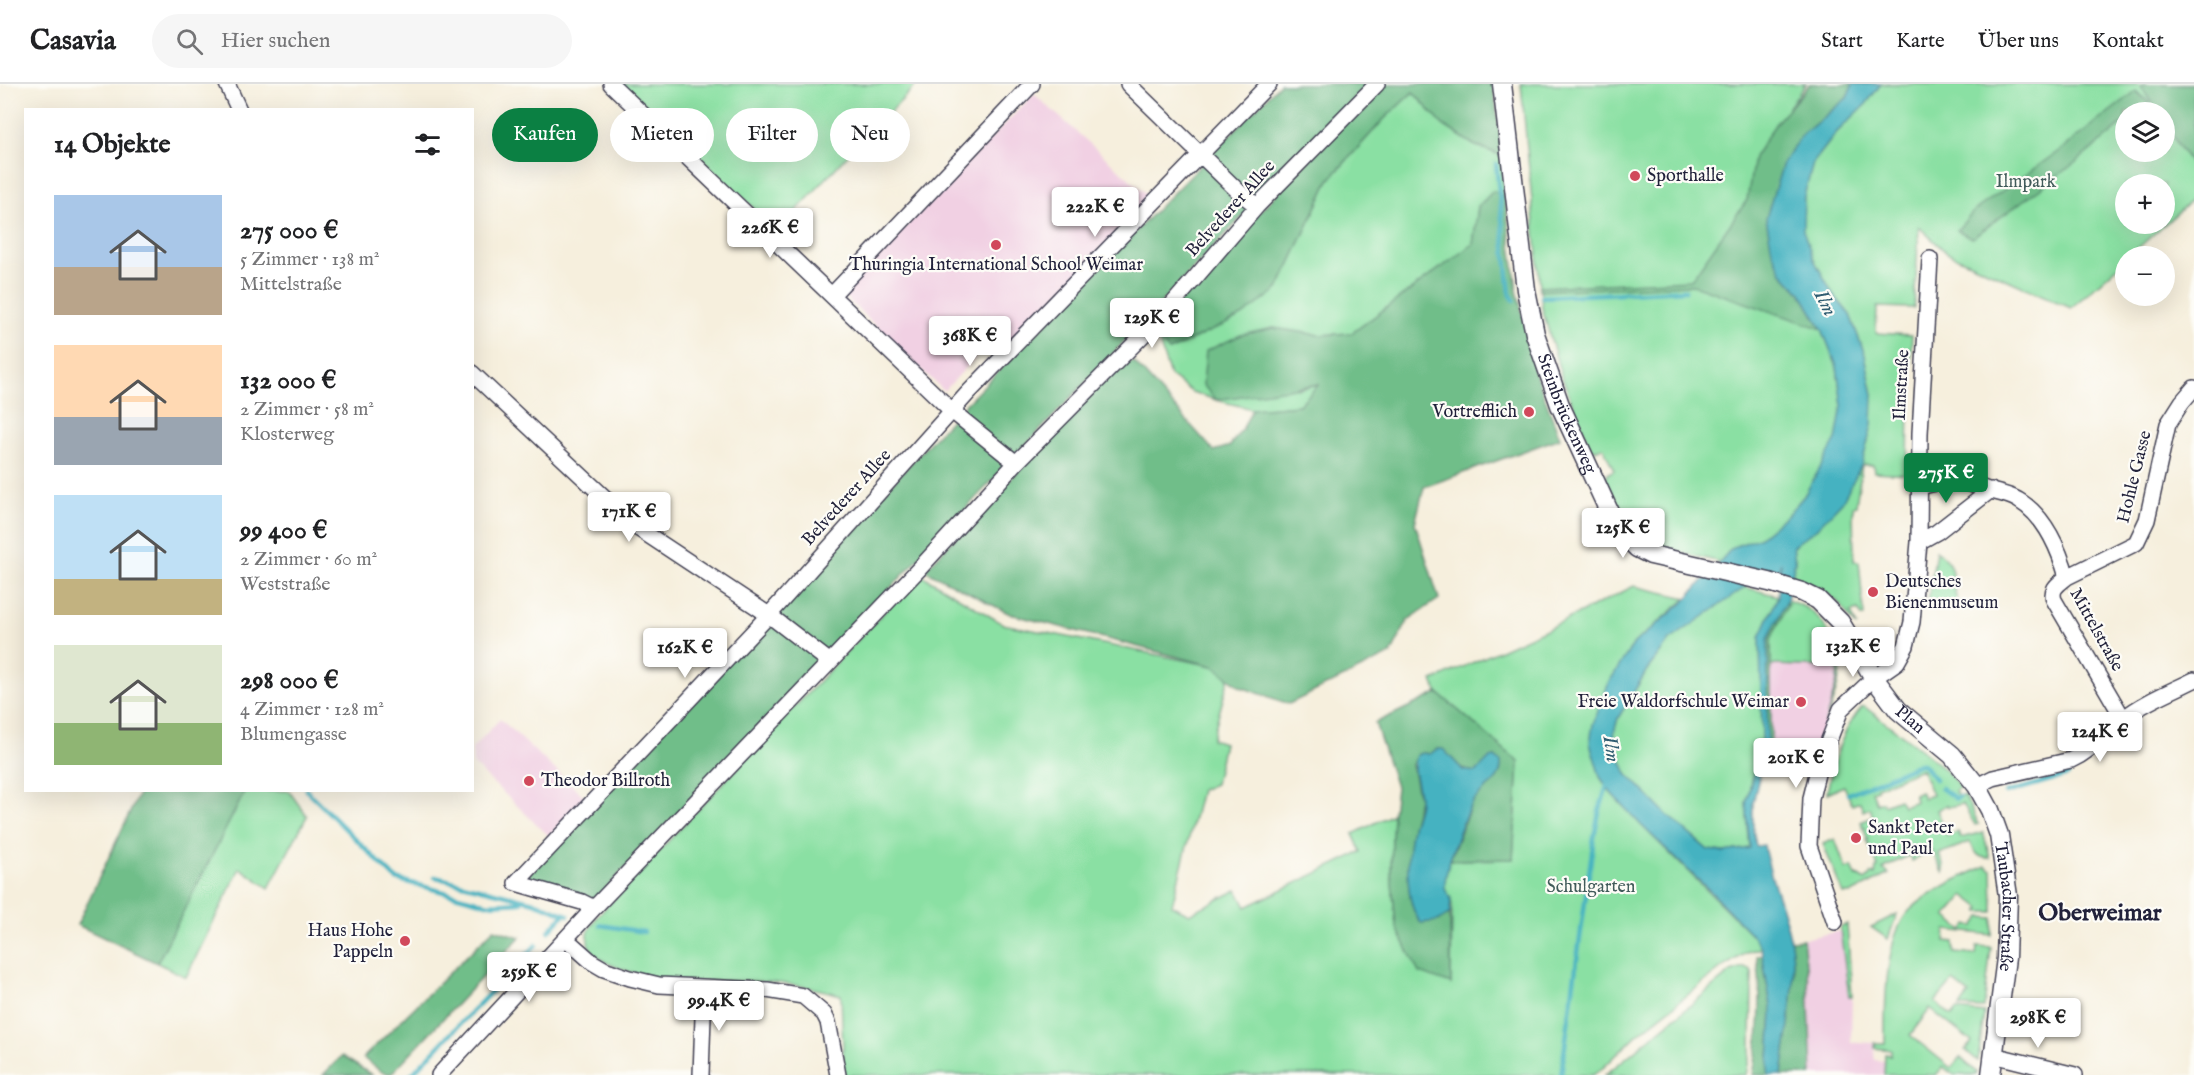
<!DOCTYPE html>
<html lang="de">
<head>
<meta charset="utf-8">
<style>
	:root { --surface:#fff; --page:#f6f6f6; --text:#202124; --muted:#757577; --line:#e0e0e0; --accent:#0b8043 }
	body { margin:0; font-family:"IM FELL English",serif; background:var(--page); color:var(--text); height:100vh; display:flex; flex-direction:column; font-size:22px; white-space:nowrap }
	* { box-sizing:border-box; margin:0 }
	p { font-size:20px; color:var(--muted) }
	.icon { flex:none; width:33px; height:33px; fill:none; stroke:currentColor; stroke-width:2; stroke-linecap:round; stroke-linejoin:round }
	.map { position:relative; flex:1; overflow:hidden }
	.sheet { position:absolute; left:24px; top:24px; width:450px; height:684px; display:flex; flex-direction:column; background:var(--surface); border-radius:0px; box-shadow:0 6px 24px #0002 }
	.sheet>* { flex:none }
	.top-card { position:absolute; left:492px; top:24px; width:570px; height:54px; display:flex; gap:12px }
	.tools { position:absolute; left:2115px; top:18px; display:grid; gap:12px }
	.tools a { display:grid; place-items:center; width:60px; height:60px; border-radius:50%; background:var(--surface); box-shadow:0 6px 24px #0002; font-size:30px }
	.price { position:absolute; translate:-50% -51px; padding:0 14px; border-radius:6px; background:#fff; color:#222; font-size:20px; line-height:39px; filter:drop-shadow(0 2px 3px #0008) }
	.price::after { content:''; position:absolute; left:50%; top:36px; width:18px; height:14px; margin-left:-9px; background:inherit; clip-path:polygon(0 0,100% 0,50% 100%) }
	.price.active { background:var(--accent); color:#fff }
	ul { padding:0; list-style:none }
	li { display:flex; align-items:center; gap:18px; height:150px; padding:0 30px }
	li span { display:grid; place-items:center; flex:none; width:168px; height:120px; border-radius:0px; color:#555 }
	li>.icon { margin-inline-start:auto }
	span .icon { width:72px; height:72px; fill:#fffc; stroke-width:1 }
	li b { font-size:26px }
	h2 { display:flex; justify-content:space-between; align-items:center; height:72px; padding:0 30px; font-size:26px }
	.pill { padding:0 21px; border-radius:27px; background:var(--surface); box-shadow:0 6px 24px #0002; font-size:21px; line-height:54px }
	.pill.active { background:var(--accent); color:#fff }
	header { display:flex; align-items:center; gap:36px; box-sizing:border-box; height:84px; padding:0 30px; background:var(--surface); border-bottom:2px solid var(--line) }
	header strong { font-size:28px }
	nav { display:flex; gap:33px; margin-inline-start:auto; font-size:21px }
	.search { width:420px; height:54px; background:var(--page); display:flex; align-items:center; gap:15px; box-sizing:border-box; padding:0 21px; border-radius:33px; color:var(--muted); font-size:22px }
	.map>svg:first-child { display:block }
	.built { fill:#f1d0e3 }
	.green { fill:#8ae0a3; stroke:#56816f; stroke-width:1.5; fill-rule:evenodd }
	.forest { fill:#6fbe89; stroke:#487062; stroke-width:1.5 }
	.water { fill:#45b2c1; stroke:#346a7e; stroke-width:1.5; fill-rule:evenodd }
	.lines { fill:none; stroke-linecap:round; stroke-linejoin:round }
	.stream { stroke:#45b2c1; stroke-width:4.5 }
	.minor-casing { stroke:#424153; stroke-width:18 }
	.tertiary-casing { stroke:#424153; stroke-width:21 }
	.minor { stroke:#fff; stroke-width:15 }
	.tertiary { stroke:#fff; stroke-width:18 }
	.poi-dot { fill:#d1495b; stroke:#fdfcf7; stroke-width:2 }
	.labels { text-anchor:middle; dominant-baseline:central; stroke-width:4.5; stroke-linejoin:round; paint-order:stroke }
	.poi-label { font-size:18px; fill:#22223b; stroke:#fdfcf7; text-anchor:start }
	.park-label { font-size:18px; fill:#415b5a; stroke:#fdfcf7 }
	.street-label { font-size:18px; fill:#22223b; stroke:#fdfcf7 }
	.water-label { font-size:20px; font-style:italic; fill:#305c71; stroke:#fdfcf7 }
	.district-label { font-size:24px; font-weight:bold; fill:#22223b; stroke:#fdfcf7 }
</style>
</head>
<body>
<header>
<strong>Casavia</strong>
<div class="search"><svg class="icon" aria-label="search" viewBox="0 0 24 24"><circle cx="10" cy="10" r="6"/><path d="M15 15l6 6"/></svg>Hier suchen</div>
<nav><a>Start</a><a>Karte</a><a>Über uns</a><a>Kontakt</a></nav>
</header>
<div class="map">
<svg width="2194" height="991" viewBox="0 0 2194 991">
	<rect width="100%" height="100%" fill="#fdfcf7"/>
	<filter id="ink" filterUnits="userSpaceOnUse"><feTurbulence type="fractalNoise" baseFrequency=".0167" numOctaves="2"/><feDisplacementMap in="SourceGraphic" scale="12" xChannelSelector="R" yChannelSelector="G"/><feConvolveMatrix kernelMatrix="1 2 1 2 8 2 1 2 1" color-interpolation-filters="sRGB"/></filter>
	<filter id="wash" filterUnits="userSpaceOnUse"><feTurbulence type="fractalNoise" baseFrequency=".008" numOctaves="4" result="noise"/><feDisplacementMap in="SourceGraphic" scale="24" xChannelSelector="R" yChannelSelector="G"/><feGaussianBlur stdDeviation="1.35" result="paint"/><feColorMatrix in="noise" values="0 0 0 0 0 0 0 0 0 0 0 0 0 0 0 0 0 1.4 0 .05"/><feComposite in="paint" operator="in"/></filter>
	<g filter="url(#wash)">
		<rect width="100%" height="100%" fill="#f6efdd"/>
		<path class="built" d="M 1034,10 L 1151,114 L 1010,259 L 998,250 L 944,307 L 841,209 Z
			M 1803,522 L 1813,529 L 1822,539 L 1837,570 L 1840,581 L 1839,596 L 1811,686 L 1771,676 L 1771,555 Z
			M 500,635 L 586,714 L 549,752 L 473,680 L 472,665 Z
			M 1847,840 L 1852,912 L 1851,958 L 1875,959 L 1874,976 L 1884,977 L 1884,991 L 1811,991 L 1812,972 L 1803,855 L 1840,847 L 1840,844 Z"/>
		<path class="green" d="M 621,0 L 917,0 L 880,39 L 877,39 L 778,147 Z
			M 1521,0 L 1806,0 L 1786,27 L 1810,0 L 1875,0 L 1783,79 L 1822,245 L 1837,283 L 1842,322 L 1837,356 L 1804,412 L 1788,430 L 1759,454 L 1733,463 L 1720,478 C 1685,469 1646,466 1624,433 C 1617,422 1612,408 1606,395 L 1607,390 L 1614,386 L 1603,363 L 1595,366 L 1591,365 L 1561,291 L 1542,224 Z
			M 1881,0 L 2194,0 L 2194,114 L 2129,172 L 2126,172 L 2125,176 L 2071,224 L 1947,169 L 1919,143 L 1914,224 L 1877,223 L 1876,249 L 1912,251 L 1909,307 L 1908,390 L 1874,388 L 1873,381 L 1862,381 L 1856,421 L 1853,422 L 1854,477 L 1859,477 L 1864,532 L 1861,533 L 1858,526 L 1851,528 L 1857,543 L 1837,517 L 1817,503 L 1791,496 L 1795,477 L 1793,462 L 1817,444 L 1873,311 L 1865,271 L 1850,231 L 1833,210 L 1813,174 L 1802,146 L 1804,112 L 1813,79 L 1837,48 L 1866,20 ZM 2126,28 L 2164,28 L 2164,68 L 2126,68 ZM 2126,100 L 2164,100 L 2164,140 L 2126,140 Z
			M 1413,8 L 1443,41 L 1474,61 L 1503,72 L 1505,112 L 1493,108 L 1478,122 L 1473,160 L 1352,249 L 1319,251 L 1273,244 L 1297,305 L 1320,300 L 1299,321 L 1252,325 L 1216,316 L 1192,308 L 1170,292 L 1158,255 L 1170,267 L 1278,205 L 1329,96 L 1384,35 Z
			M 1936,467 C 1958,480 1950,498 1958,519 L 1948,526 L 1927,524 Z
			M 920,490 L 1003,540 L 1213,582 L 1229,593 L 1212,655 L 1224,659 L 1215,700 L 1201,706 L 1172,821 L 1189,830 L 1237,806 L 1246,823 L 1361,768 L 1353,750 L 1393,730 L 1391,787 L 1396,842 L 1451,900 L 1452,821 C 1451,814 1448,813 1446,807 C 1442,798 1447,785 1450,776 L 1513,775 L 1519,678 L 1438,609 L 1432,597 L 1562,538 L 1634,502 L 1687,514 L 1634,559 L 1624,577 L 1600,693 L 1611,709 L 1641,741 L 1752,851 L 1761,864 L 1747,868 L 1723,883 L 1637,951 L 1604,983 L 1593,991 L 844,991 L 841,911 C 816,904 794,900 769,898 C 733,896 694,901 659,894 C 638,891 582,879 588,850 C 589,845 593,839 596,834 Z
			M 1744,503 L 1778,512 L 1760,553 L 1762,656 L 1746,719 L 1750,764 L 1724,768 L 1708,766 L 1666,730 L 1627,690 L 1618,668 L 1614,648 L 1618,634 L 1647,586 L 1670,556 Z
			M 1787,516 C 1796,519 1805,522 1812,528 C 1825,539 1839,564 1840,581 C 1841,601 1830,622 1825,640 L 1837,597 L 1838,583 L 1771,581 L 1771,555 L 1787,520 L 1785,519 Z
			M 1862,623 L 1865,623 C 1899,650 1932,669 1960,703 L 1955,707 L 1959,714 L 1964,711 L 1979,740 L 1975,741 L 1963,720 L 1948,723 L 1946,721 L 1937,726 L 1947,752 L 1958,748 L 1961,754 L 1983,748 L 1990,774 C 1977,775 1975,767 1970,758 L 1939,770 L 1943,781 L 1944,790 L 1932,767 L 1912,777 L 1909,771 L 1883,785 L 1889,790 L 1850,810 L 1843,810 L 1823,760 L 1835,755 L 1846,785 L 1852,783 L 1856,792 L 1857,791 L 1865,796 L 1872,790 L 1875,791 L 1876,784 L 1878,783 L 1867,756 L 1869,754 L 1867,754 L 1864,745 L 1865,743 L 1863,743 L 1861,738 L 1873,733 L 1870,724 L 1863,727 L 1860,718 L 1852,721 L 1844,702 L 1827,709 C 1832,680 1842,646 1862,623 ZM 1921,685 L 1932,711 L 1923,714 L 1920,707 L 1914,710 L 1916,717 L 1903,722 L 1899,715 L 1884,721 L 1883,718 L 1877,720 L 1872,707 L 1877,705 L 1877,703 Z
			M 245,707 L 289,707 L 307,732 L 269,804 L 240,784 L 186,893 L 157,879 Z
			M 1986,782 L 1992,786 L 1993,828 L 1979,828 L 1981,824 L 1964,811 L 1946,832 L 1963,846 L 1968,840 L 1973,843 L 1981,833 L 1993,834 L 1992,851 L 1946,846 L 1945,857 L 1954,858 L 1954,869 L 1976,871 L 1977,862 L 1991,863 L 1984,924 L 1960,923 L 1969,910 L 1953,897 L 1935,918 L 1952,932 L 1957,926 L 1984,929 L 1978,977 L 1965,966 L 1972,958 L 1930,925 L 1910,951 L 1951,984 L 1960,973 L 1976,988 L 1976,991 L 1954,991 L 1943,983 L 1936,991 L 1884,991 L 1885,970 L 1891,971 L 1891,966 L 1875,964 L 1875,959 L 1885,959 C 1885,925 1884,851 1910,826 C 1930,807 1961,793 1986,782 Z
			M 1897,830 L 1888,855 L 1871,843 Z
			M 1847,840 L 1852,912 L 1849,912 L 1840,844 Z
			M 1743,884 L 1750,885 L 1752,888 L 1751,965 L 1746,991 L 1605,991 L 1731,888 Z"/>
		<path class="forest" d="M 1280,0 L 1368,0 L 594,817 L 522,797 L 963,323 Z
			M 1379,0 L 1493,0 L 1503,72 L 1474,61 L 1443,41 L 1413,8 L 1384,35 L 1329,96 L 1278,205 L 1242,232 L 1169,267 L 1158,255 L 1164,230 Z
			M 1810,0 L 1853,0 L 1847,14 L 1801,52 L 1782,189 L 1801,209 L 1822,245 L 1693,201 L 1539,207 L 1539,203 L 1691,196 L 1747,116 L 1754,73 L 1776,39 Z
			M 2143,0 L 2194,0 L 2194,86 L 2165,40 L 2164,28 L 2157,28 L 2141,2 Z
			M 2136,7 L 2149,19 L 2137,28 L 2126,28 L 2125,38 L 2079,76 L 1972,154 L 1957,146 L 1975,126 L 2066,62 Z
			M 1493,107 L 1505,112 L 1517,206 L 1536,291 L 1560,354 L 1424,403 L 1415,439 L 1439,515 L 1408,536 L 1391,570 L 1289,620 L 1241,603 L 1213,582 L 1010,530 L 925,486 L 1121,278 L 1134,278 L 1214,367 L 1230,362 L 1244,342 L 1252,325 L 1299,321 L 1319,300 L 1216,316 L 1203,301 L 1206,267 L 1241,251 L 1273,244 L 1319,251 L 1352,249 L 1473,160 L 1478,123 Z
			M 1785,519 L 1788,520 L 1771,555 L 1771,676 L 1764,677 L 1767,659 L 1768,555 Z
			M 1438,609 L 1519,678 L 1513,775 L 1450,776 L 1471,720 L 1478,710 L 1487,704 L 1500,678 L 1495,673 L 1490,675 L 1476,688 C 1453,686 1456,672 1437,665 L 1430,670 L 1422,669 L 1416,671 L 1412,681 L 1419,715 L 1413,739 L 1410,773 L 1409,806 L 1444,834 L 1450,829 L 1451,900 L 1419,889 L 1396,842 L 1391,787 L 1393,730 L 1396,703 L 1375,639 Z
			M 140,707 L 245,707 L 157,879 L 77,841 Z
			M 494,845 L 520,853 L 391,990 L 382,988 L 363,974 Z
			M 1803,855 L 1808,897 L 1812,991 L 1782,991 L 1794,886 L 1790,856 Z
			M 1762,870 L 1772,928 L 1768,991 L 1753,991 C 1760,953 1762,910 1757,872 Z
			M 342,972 L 372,991 L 323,991 Z"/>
		<path class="water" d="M 1853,0 L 1881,0 L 1866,20 L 1837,48 L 1813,79 L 1804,112 L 1803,146 L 1813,174 L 1833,210 L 1850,231 L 1865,271 L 1873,311 L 1872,341 L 1862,380 L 1842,418 L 1817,444 L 1793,462 L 1795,477 L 1787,516 L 1768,555 L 1767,659 L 1753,719 L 1753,745 L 1756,762 L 1764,761 C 1769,793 1784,822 1790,854 C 1799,898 1787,947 1782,991 L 1768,991 L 1772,928 L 1761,864 L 1752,851 L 1712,809 L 1641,741 L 1611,709 L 1600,693 L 1590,659 L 1593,640 L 1609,598 L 1634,559 L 1682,520 L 1733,463 L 1759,454 L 1788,430 L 1804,412 L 1836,356 L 1842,322 L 1837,283 L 1822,245 L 1801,209 L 1782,189 L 1772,167 L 1766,134 L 1783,79 L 1801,52 L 1847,14 ZM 1781,478 L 1778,512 L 1760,553 L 1762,656 L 1746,719 L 1750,764 L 1724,768 L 1708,766 L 1666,730 L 1627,690 L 1618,668 L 1614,648 L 1618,634 L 1647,586 L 1670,556 L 1740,507 L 1750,498 L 1768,492 L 1778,487 Z
			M 1437,665 L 1443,665 L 1463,686 L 1476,688 L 1490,674 L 1495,673 L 1501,678 C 1503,699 1483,703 1473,718 C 1464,730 1444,788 1445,802 C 1445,808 1448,810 1451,814 L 1450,829 L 1438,837 L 1421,839 C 1403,818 1407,765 1413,739 C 1415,731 1419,725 1419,716 C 1419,699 1410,688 1416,671 L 1422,669 L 1430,670 Z"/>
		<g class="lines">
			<path class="stream" d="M 1496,80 L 1510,210 L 1514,216
				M 1542,213 L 1686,206
				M 1941,704 L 1956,715 L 1959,713
				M 306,706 L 396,795 L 488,820 L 521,818
				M 2006,709 L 2068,691
				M 1848,710 L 1919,680 L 1923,680 L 1935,695
				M 435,793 L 534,818 L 568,831
				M 600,841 L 644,848
				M 549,847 L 564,830
				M 411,991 L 536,861
				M 1561,991 L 1594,753 L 1599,728 L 1608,698"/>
		</g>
	</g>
	<g filter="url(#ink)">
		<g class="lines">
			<g class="minor-casing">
				<path id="minor" d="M 227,0 L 239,26
					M 611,0 L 952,327 L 1016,379
					M 1128,0 L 1239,108 L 1257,122
					M 832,211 L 1032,0
					M 472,289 L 636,443 L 769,531 L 830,578
					M 1919,403 C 1954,393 1958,395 1991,407 C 1999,409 2010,411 2018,416 C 2044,431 2059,465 2067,493 C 2059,500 2050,504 2054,516 L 2123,634
					M 1919,458 L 1937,448 L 1991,406
					M 2067,493 L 2136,459 L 2147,436 L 2168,340 L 2182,318 L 2194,304
					M 1977,702 L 1993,694 L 2071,676 C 2092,667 2105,649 2123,635 C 2144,618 2170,608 2194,596
					M 594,824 L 582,818 L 516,799 L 769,531 L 968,309 L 1269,0
					M 1835,838 L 1809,762 L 1811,714 L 1819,682 L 1841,625 L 1874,594 L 1897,578 L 1906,562 L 1912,538 L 1919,458 L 1920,349 L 1930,175
					M 566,855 L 592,878 L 604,885 L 630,894 L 659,901 L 767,906 L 803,912 L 824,930 L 828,938 L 838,991
					M 1993,971 L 2075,991
					M 439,991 L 594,824 L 919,485 L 1016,379 L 1164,230 L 1257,122 L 1377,0
					M 701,991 L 704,904"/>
			</g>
			<g class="tertiary-casing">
				<g id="tertiary">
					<path id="s1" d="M 1502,0 L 1526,206 L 1535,250 L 1560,321 L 1613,436 L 1628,455 L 1637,464 L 1651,471 L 1769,498 L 1802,508 L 1818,516 L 1840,538 L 1874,594 L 1898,626 L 1952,671 L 1977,702 L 1990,726 L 1999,751 L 2008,812 L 2006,874 L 1991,991"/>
				</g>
			</g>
			<use href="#minor" class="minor"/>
			<use href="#tertiary" class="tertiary"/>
		</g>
	</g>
	<g class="poi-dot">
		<circle cx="1635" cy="92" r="6"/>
		<circle cx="996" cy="161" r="6"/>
		<circle cx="1529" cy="328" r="6"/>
		<circle cx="1873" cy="508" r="6"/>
		<circle cx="1801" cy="618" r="6"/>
		<circle cx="529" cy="697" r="6"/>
		<circle cx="1856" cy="754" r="6"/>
		<circle cx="405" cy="857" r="6"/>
	</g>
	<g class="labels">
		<g class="poi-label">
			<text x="1647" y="92">Sporthalle</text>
			<text x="996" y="181" text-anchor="middle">Thuringia International School Weimar</text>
			<text x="1517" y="328" text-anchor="end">Vortrefflich</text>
			<text x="1885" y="498">Deutsches<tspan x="1885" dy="21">Bienenmuseum</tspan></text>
			<text x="1789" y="618" text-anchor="end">Freie Waldorfschule Weimar</text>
			<text x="541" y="697">Theodor Billroth</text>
			<text x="1868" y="744">Sankt Peter<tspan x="1868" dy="21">und Paul</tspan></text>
			<text x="393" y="847" text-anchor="end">Haus Hohe<tspan x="393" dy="21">Pappeln</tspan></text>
		</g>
		<g class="park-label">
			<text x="2026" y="98">Ilmpark</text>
			<text x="1591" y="803">Schulgarten</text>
		</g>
		<g class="street-label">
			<text transform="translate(1231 125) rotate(-48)">Belvederer Allee</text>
			<text transform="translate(1902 301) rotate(-87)">Ilmstraße</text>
			<text stroke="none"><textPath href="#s1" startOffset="338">Steinbrückenweg</textPath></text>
			<text transform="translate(2135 393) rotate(-76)">Hohle Gasse</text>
			<text transform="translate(847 414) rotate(-48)">Belvederer Allee</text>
			<text transform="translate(2096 546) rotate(61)">Mittelstraße</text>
			<text stroke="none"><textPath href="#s1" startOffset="832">Plan</textPath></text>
			<text stroke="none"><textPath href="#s1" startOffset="1053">Taubacher Straße</textPath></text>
		</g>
		<g class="water-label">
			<text transform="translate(1825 219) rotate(63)">Ilm</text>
			<text transform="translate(1611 665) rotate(82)">Ilm</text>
		</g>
		<g class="district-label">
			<text x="2100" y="829">Oberweimar</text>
		</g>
	</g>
</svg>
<div class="tools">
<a><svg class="icon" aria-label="layers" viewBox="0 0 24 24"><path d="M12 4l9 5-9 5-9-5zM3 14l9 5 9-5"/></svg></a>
<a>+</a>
<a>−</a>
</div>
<b class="price" style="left:1095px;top:154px">222K €</b>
<b class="price" style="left:770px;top:175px">226K €</b>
<b class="price" style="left:1152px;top:265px">129K €</b>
<b class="price" style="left:970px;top:283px">368K €</b>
<b class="price active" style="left:1946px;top:420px">275K €</b>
<b class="price" style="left:629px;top:459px">171K €</b>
<b class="price" style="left:1623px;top:475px">125K €</b>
<b class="price" style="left:1853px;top:594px">132K €</b>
<b class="price" style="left:685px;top:595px">162K €</b>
<b class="price" style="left:2100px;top:679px">124K €</b>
<b class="price" style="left:1796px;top:705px">201K €</b>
<b class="price" style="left:529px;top:919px">259K €</b>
<b class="price" style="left:719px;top:948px">99.4K €</b>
<b class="price" style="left:2038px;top:965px">298K €</b>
<div class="top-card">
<a class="pill active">Kaufen</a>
<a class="pill">Mieten</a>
<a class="pill">Filter</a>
<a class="pill">Neu</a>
</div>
<section class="sheet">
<h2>14 Objekte<svg class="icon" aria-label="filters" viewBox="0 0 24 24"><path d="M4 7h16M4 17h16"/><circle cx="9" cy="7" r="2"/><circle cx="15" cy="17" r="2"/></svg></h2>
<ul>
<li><span style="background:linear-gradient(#a9c7e8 60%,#b9a48a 0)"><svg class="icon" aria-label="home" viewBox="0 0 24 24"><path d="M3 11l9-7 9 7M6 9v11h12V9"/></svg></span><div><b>275 000 €</b><p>5 Zimmer · 138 m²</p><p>Mittelstraße</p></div></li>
<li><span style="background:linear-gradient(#ffd9b3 60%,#9aa5b1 0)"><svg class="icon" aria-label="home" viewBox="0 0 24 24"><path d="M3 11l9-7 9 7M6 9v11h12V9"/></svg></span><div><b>132 000 €</b><p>2 Zimmer · 58 m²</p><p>Klosterweg</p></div></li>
<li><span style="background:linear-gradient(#bfe0f5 70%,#c2b280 0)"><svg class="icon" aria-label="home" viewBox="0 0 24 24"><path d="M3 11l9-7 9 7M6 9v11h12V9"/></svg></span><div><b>99 400 €</b><p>2 Zimmer · 60 m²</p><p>Weststraße</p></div></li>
<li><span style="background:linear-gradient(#dfe7d0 65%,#8fb573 0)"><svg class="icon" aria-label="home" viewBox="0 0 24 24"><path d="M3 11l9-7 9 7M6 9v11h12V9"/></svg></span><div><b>298 000 €</b><p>4 Zimmer · 128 m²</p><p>Blumengasse</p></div></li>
</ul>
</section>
</div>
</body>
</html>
